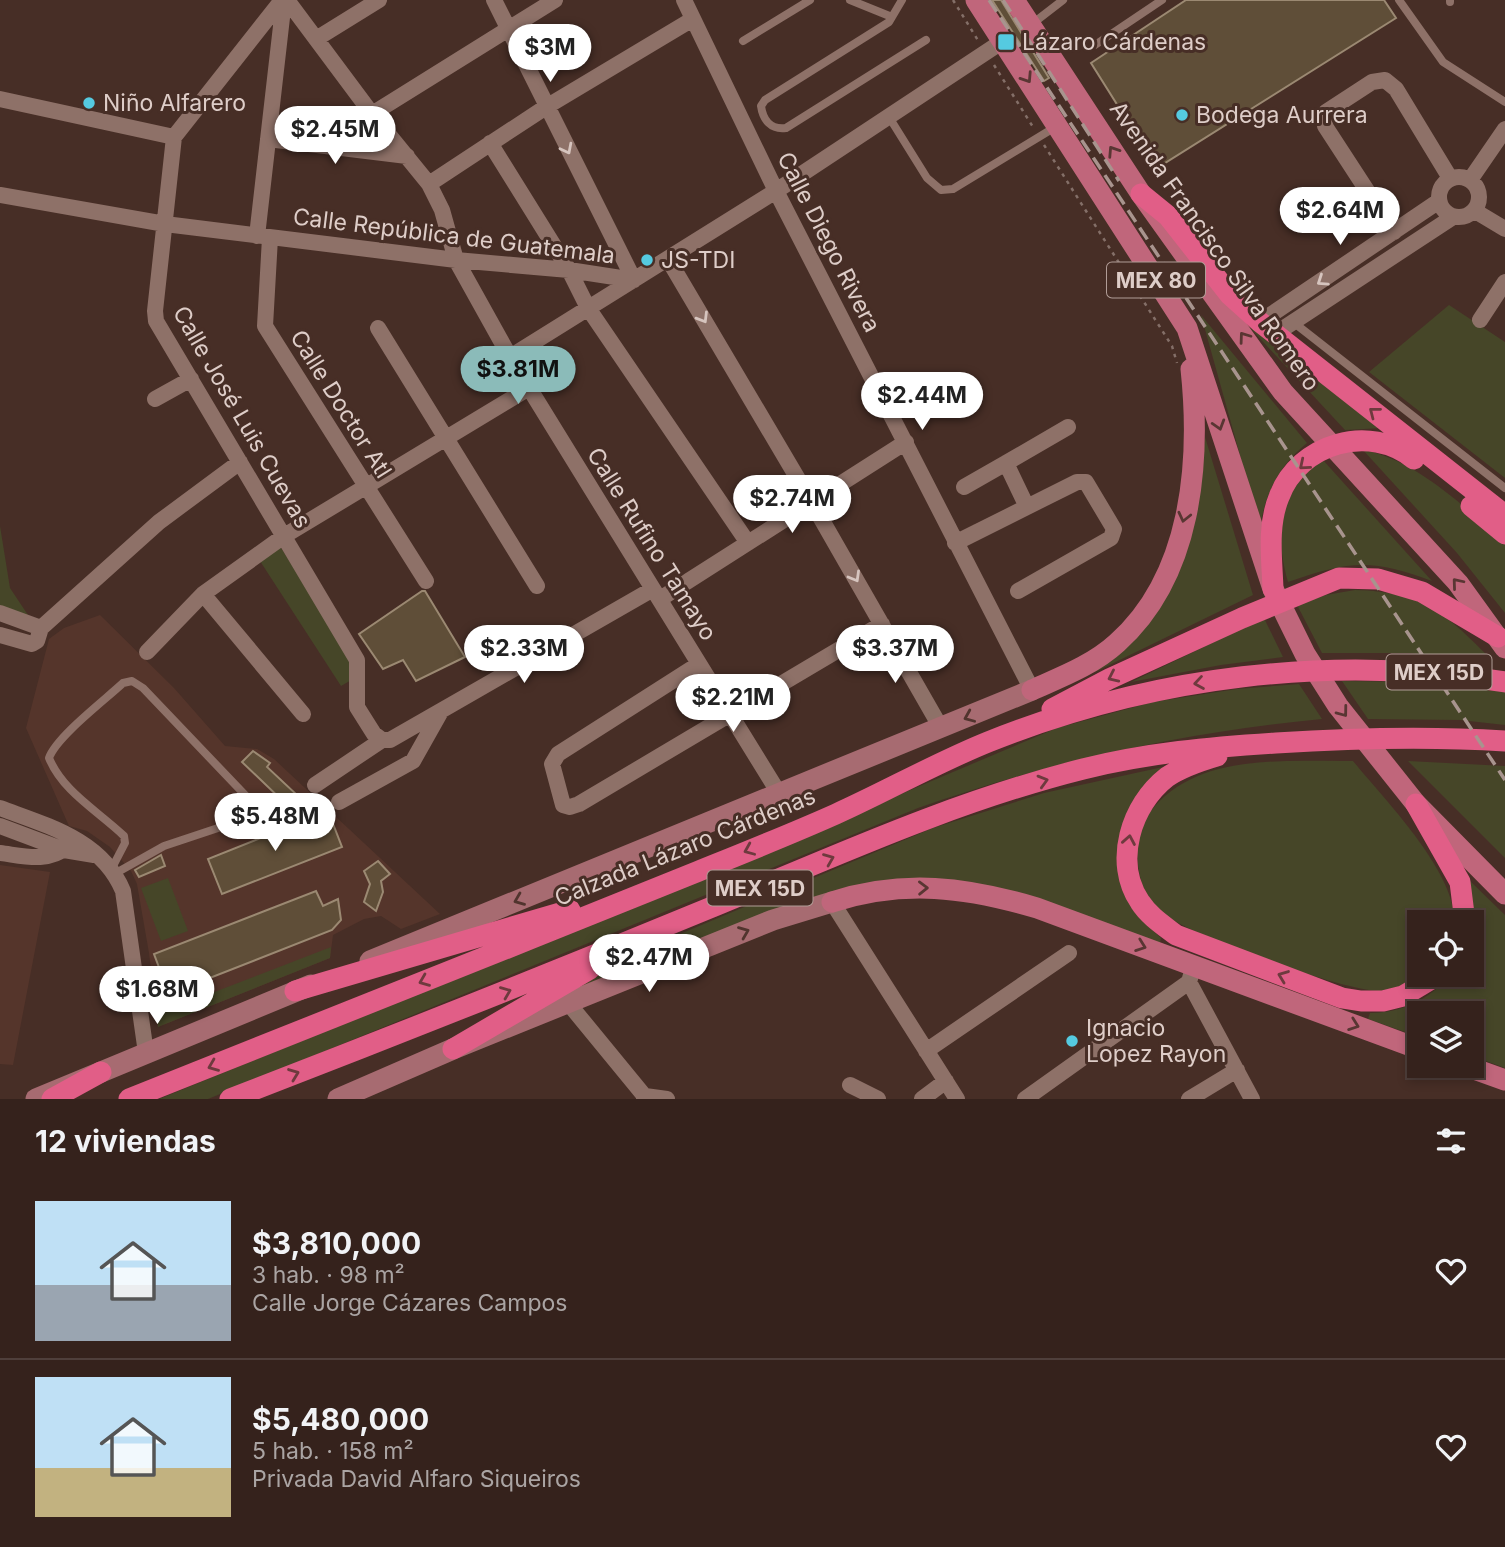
<!DOCTYPE html>
<html lang="es">
<head>
<meta charset="utf-8">
<style>
	:root { --surface:#35221c; --page:#402f29; --text:#f1f3f6; --muted:#aaa4a3; --line:#4f3f3b; --accent:#8bbbb9 }
	body { margin:0; font-family:Inter,sans-serif; background:var(--page); color:var(--text); height:100vh; display:flex; flex-direction:column; font-size:26px; white-space:nowrap }
	* { box-sizing:border-box; margin:0 }
	p { font-size:23px; color:var(--muted) }
	.icon { flex:none; width:38px; height:38px; fill:none; stroke:currentColor; stroke-width:2; stroke-linecap:round; stroke-linejoin:round }
	.map { position:relative; height:1099px; overflow:hidden }
	.details { display:flex; flex-direction:column; background:var(--surface); flex:1 }
	.details>* { flex:none }
	.tools { position:absolute; left:1407px; top:910px; display:grid; gap:14px }
	.tools a { display:grid; place-items:center; width:77px; height:77px; border-radius:0px; background:var(--surface); box-shadow:0 4px 10px #0003,0 0 0 2px var(--line); font-size:35px }
	.price { position:absolute; translate:-50% -60px; padding:0 16px; border-radius:24px; background:#fff; color:#222; font-size:23px; line-height:46px; filter:drop-shadow(0 2px 4px #0008) }
	.price::after { content:''; position:absolute; left:50%; top:42px; width:21px; height:16px; margin-left:-10px; background:inherit; clip-path:polygon(0 0,100% 0,50% 100%) }
	.price.on { background:var(--accent); color:#111 }
	ul { padding:0; list-style:none }
	li { display:flex; align-items:center; gap:21px; height:175px; padding:0 35px }
	li+li { border-top:2px solid var(--line) }
	li span { display:grid; place-items:center; flex:none; width:196px; height:140px; border-radius:0px; color:#555 }
	li>.icon { margin-inline-start:auto }
	span .icon { width:84px; height:84px; fill:#fffc; stroke-width:1 }
	li b { font-size:30px }
	h2 { display:flex; justify-content:space-between; align-items:center; height:84px; padding:0 35px; font-size:30px }
	.map>svg:first-child { display:block }
	.built { fill:#55352b }
	.green { fill:#464628 }
	.building { fill:#5f4e38; stroke:#9b8972; stroke-width:2 }
	.lines { fill:none; stroke-linecap:round; stroke-linejoin:round }
	.path { stroke:#846f68; stroke-width:2.5; stroke-dasharray:3.5 5; stroke-linecap:butt }
	.lane { stroke:#8e7168; stroke-width:8 }
	.street { stroke:#8e7168; stroke-width:16 }
	.secondary { stroke:#a76b71; stroke-width:21 }
	.primary { stroke:#c0667b; stroke-width:21 }
	.highway { stroke:#e15e87; stroke-width:21 }
	.rail { stroke:#a8948e; stroke-width:3.5; stroke-dasharray:14 7; stroke-linecap:butt }
	.oneway { stroke:#593633 }
	.oneway2 { stroke:#d6c4be }
	.oneway3 { stroke:#6e3a3e }
	.oneway4 { stroke:#51342e }
	.poi-dot { fill:#55cae0; stroke:#472e26; stroke-width:2.5 }
	.labels { text-anchor:middle; dominant-baseline:central; stroke-width:6; stroke-linejoin:round; paint-order:stroke }
	.shield { fill:#472e26; stroke:#b19d97; stroke-width:2 }
	.shield-label { font-size:21px; font-weight:bold; fill:#decdc8 }
	.poi-label { font-size:23px; fill:#decdc8; stroke:#472e26; text-anchor:start }
	.street-label { font-size:23px; fill:#decdc8; stroke:#472e26 }
</style>
</head>
<body>
<div class="map">
<svg width="1505" height="1099" viewBox="0 0 1505 1099">
	<rect width="100%" height="100%" fill="#472e26"/>
	<path class="built" d="M 100,615 L 174,688 L 225,746 L 257,749 L 274,759 L 440,914 L 401,929 L 381,916 L 364,919 L 333,935 L 330,958 L 158,1027 L 149,953 L 137,884 L 131,871 L 110,847 L 87,831 L 69,826 L 26,728 L 49,639 L 64,628 Z
		M 0,865 L 50,872 L 13,1065 L 0,1064 Z"/>
	<path class="green" d="M 1228,304 L 1383,428 L 1345,430 Z
		M 1449,305 L 1505,342 L 1505,478 L 1369,372 Z
		M 1201,315 L 1307,443 C 1279,466 1266,491 1260,527 Z
		M 1205,437 L 1253,595 L 1093,673 L 1153,617 L 1183,562 L 1197,503 Z
		M 1363,450 C 1418,460 1462,507 1505,540 L 1505,613 L 1457,553 Z
		M 1323,460 L 1432,581 C 1372,558 1348,561 1288,582 C 1279,550 1275,510 1297,481 C 1304,473 1315,466 1323,460 Z
		M 0,526 L 10,588 L 32,621 L 0,608 Z
		M 280,546 L 352,662 L 353,679 L 341,686 L 260,561 Z
		M 1355,590 C 1425,592 1446,614 1493,661 L 1409,653 L 1322,653 L 1297,605 L 1326,595 Z
		M 1264,618 L 1283,657 L 1221,665 L 1131,682 Z
		M 1342,681 L 1418,682 L 1505,692 L 1505,725 L 1460,720 L 1368,719 Z
		M 1299,684 L 1322,719 C 1183,732 1049,762 918,808 L 208,1099 L 159,1099 L 700,879 L 1057,728 L 1153,702 L 1237,689 Z
		M 1353,761 C 1384,799 1457,873 1454,922 L 1419,922 L 1419,975 L 1415,982 C 1403,985 1390,991 1379,991 C 1346,992 1178,932 1157,909 C 1141,891 1138,873 1137,850 C 1137,835 1143,818 1154,807 C 1202,752 1287,762 1353,761 Z
		M 1408,761 L 1505,766 L 1505,858 Z
		M 1163,767 L 1133,801 L 1124,821 L 1144,922 L 1161,938 L 1160,943 L 1017,893 L 858,886 L 799,901 L 578,992 L 576,988 L 656,944 L 933,828 L 1044,793 Z
		M 168,878 L 188,931 L 161,941 L 141,888 Z
		M 1468,879 L 1505,915 L 1505,1068 L 1472,1056 L 1472,1013 L 1419,1013 L 1419,1037 L 1368,1019 L 1370,1013 C 1402,1013 1430,999 1450,975 L 1472,975 Z
		M 331,947 L 330,958 L 158,1027 L 153,986 L 163,1005 L 178,1006 Z"/>
	<path class="building" d="M 992,0 L 1001,0 L 1049,78 L 1044,81 Z
		M 1186,0 L 1384,0 L 1396,18 L 1157,168 L 1091,63 Z
		M 422,591 L 425,591 L 465,657 L 416,681 L 403,660 L 383,669 L 359,634 Z
		M 253,751 L 270,763 L 267,767 L 298,796 L 288,806 L 242,762 Z
		M 328,811 L 342,847 L 222,894 L 208,859 Z
		M 161,855 L 165,866 L 139,877 L 135,870 Z
		M 378,861 L 390,874 L 381,881 L 383,892 L 376,911 L 364,902 L 370,884 L 364,871 Z
		M 316,891 L 323,906 L 338,899 L 341,920 L 332,930 L 169,994 L 154,954 Z"/>
	<g class="lines">
		<path class="path" d="M 953,0 L 979,42
			M 994,65 L 1033,127
			M 1044,145 L 1172,346 L 1177,363"/>
		<path class="lane" d="M 850,0 L 892,17
			M 902,0 L 889,22 L 765,100 L 761,106 C 763,120 771,130 786,128 L 926,40
			M 1399,0 L 1443,62 L 1505,102
			M 1450,0 L 1450,2
			M 1032,24 L 1063,0
			M 743,41 L 810,0
			M 1095,45 L 1162,0
			M 889,117 L 927,178 L 941,190 L 953,189 L 1057,126
			M 1293,322 L 1505,488
			M 112,868 L 125,843 L 124,836 C 98,811 63,792 49,758 C 56,737 106,699 123,683 L 132,681 L 143,688 L 247,797 L 249,809 L 242,819 L 236,822 L 164,846 L 116,873"/>
		<path class="street" d="M 282,0 L 174,137 L 155,311 L 156,321 L 357,660 L 357,707 L 374,734 L 382,740
			M 287,0 L 372,114 L 429,184 L 442,210 L 456,260 L 510,357 L 780,795
			M 494,0 L 634,280
			M 684,0 L 776,191 L 1032,690
			M 316,39 L 379,0
			M 0,99 L 174,137
			M 372,114 L 555,0
			M 268,139 L 407,156
			M 490,143 L 569,270 L 588,308 L 748,543
			M1439 197a20 20 0 1 1 40 0a20 20 0 1 1-40 0Z
			M 1470,180 L 1505,129
			M 429,184 L 546,107 L 693,19
			M 0,195 L 165,224 L 456,260 L 569,270 L 634,280
			M 1475,211 L 1505,229
			M 1394,232 L 1325,126 L 1326,112 L 1372,82 L 1385,80 L 1396,89 L 1450,178
			M 257,236 L 284,0
			M 270,238 L 265,326 L 426,581
			M 668,259 L 811,501 L 941,728
			M 1480,320 L 1505,282
			M 1260,322 L 1439,201
			M 378,328 L 537,586
			M 1275,334 L 1453,217
			M 510,357 L 776,191 L 1003,41
			M 155,399 L 191,379
			M 964,487 L 1006,463
			M 1027,507 L 1006,463 L 1068,427
			M 955,543 L 1077,482 L 1086,482 L 1114,529 L 1111,538 L 1018,591
			M 203,594 L 303,714
			M 660,599 L 906,442
			M 0,613 L 41,628
			M 41,628 L 159,522 L 240,462
			M 0,635 L 32,644 L 37,641 L 41,628
			M 147,652 L 203,594 L 284,536 L 529,388
			M 699,664 L 558,754 L 552,764 L 563,805 L 570,807 L 579,804 L 882,624
			M 315,785 L 382,740 L 390,740 L 653,589
			M 339,802 L 413,761 L 440,713
			M 0,808 C 48,826 102,840 123,891 L 146,1053
			M 0,826 L 64,850 L 94,855
			M 0,853 C 24,856 47,863 67,847
			M 832,902 L 957,1099
			M 1191,975 L 1189,982 L 1252,1099
			M 569,1004 L 647,1099
			M 926,1051 L 1069,953
			M 850,1085 L 878,1099
			M 644,1099 L 645,1096 L 667,1099
			M 922,1099 L 946,1081
			M 1025,1099 L 1189,982
			M 1189,1099 L 1237,1070"/>
		<path class="secondary" d="M 370,961 L 1032,690
			M 36,1099 L 311,985
			M 338,1099 L 453,1049 L 773,920 L 832,902"/>
		<path class="primary" d="M 976,0 L 1187,328 L 1273,589 L 1305,654 L 1338,706 L 1416,804 L 1505,894
			M 1014,0 L 1141,194 L 1283,392 L 1458,583 L 1505,648
			M 1032,690 C 1061,677 1093,665 1117,643 C 1192,576 1201,463 1191,369
			M 832,902 C 904,879 966,887 1037,908 L 1419,1049
			M 1466,1066 L 1505,1080"/>
		<path class="highway" d="M 1141,194 L 1168,216 L 1230,295 L 1260,322 L 1505,515
			M 1471,506 L 1505,534
			M 1273,589 C 1272,559 1267,526 1279,497 C 1299,443 1370,423 1414,459
			M 1052,709 L 1109,679 L 1242,618 L 1339,578 L 1378,579 L 1422,592 L 1498,637
			M 1217,756 C 1200,761 1182,767 1167,777 C 1131,805 1113,862 1140,902 C 1149,916 1163,925 1176,935 L 1342,998 L 1361,1001 L 1383,1001 L 1403,996 L 1438,975
			M 1416,804 L 1460,882 L 1465,922
			M 295,991 L 570,910
			M 453,1049 L 590,969
			M 52,1099 L 101,1072
			M 129,1099 C 318,1024 506,949 694,873 C 741,854 789,835 836,814 C 887,791 936,763 988,742 C 1152,676 1331,654 1505,682
			M 230,1099 C 391,1037 552,973 712,907 C 833,857 955,801 1083,769 C 1147,753 1211,747 1276,743 C 1352,738 1429,736 1505,741"/>
		<path class="rail" d="M 989,0 L 1505,780
			M 1003,0 L 1119,181"/>
	</g>
	<defs><path id="oneway-chevron" d="M-2-3.5L2.5 0L-2 3.5" fill="none" stroke-width="1.6" stroke-linecap="round" stroke-linejoin="round" transform="scale(1.75)"/></defs>
	<g class="oneway">
		<use href="#oneway-chevron" transform="translate(1027 78) rotate(57)"/>
		<use href="#oneway-chevron" transform="translate(1113 151) rotate(-123)"/>
		<use href="#oneway-chevron" transform="translate(1244 337) rotate(-126)"/>
		<use href="#oneway-chevron" transform="translate(1219 425) rotate(73)"/>
		<use href="#oneway-chevron" transform="translate(1184 517) rotate(103)"/>
		<use href="#oneway-chevron" transform="translate(1457 583) rotate(-130)"/>
		<use href="#oneway-chevron" transform="translate(1343 712) rotate(53)"/>
		<use href="#oneway-chevron" transform="translate(923 888) rotate(-1)"/>
		<use href="#oneway-chevron" transform="translate(1141 946) rotate(20)"/>
		<use href="#oneway-chevron" transform="translate(1354 1025) rotate(20)"/>
	</g>
	<g class="oneway2">
		<use href="#oneway-chevron" transform="translate(567 149) rotate(63)"/>
		<use href="#oneway-chevron" transform="translate(1322 281) rotate(146)"/>
		<use href="#oneway-chevron" transform="translate(703 318) rotate(59)"/>
		<use href="#oneway-chevron" transform="translate(855 577) rotate(60)"/>
	</g>
	<g class="oneway3">
		<use href="#oneway-chevron" transform="translate(1374 412) rotate(-142)"/>
		<use href="#oneway-chevron" transform="translate(1304 465) rotate(140)"/>
		<use href="#oneway-chevron" transform="translate(1113 677) rotate(155)"/>
		<use href="#oneway-chevron" transform="translate(1199 683) rotate(171)"/>
		<use href="#oneway-chevron" transform="translate(1043 781) rotate(-16)"/>
		<use href="#oneway-chevron" transform="translate(1129 840) rotate(-80)"/>
		<use href="#oneway-chevron" transform="translate(749 850) rotate(157)"/>
		<use href="#oneway-chevron" transform="translate(829 859) rotate(-22)"/>
		<use href="#oneway-chevron" transform="translate(1283 976) rotate(-159)"/>
		<use href="#oneway-chevron" transform="translate(424 981) rotate(158)"/>
		<use href="#oneway-chevron" transform="translate(506 992) rotate(-22)"/>
		<use href="#oneway-chevron" transform="translate(213 1066) rotate(158)"/>
		<use href="#oneway-chevron" transform="translate(294 1074) rotate(-21)"/>
	</g>
	<g class="oneway4">
		<use href="#oneway-chevron" transform="translate(969 717) rotate(157)"/>
		<use href="#oneway-chevron" transform="translate(519 900) rotate(158)"/>
		<use href="#oneway-chevron" transform="translate(744 932) rotate(-22)"/>
	</g>
	<g class="poi-dot">
		<rect x="997" y="33" width="18" height="18" rx="3.5"/>
		<circle cx="89" cy="103" r="7"/>
		<circle cx="1182" cy="115" r="7"/>
		<circle cx="647" cy="260" r="7"/>
		<circle cx="1072" cy="1041" r="7"/>
	</g>
	<g class="labels">
		<g class="shield">
			<rect x="1107" y="262.5" width="98" height="35" rx="5"/>
			<rect x="1386.5" y="654.5" width="105" height="35" rx="5"/>
			<rect x="707.5" y="870.5" width="105" height="35" rx="5"/>
		</g>
		<g class="shield-label">
			<text x="1156" y="280">MEX 80</text>
			<text x="1439" y="672">MEX 15D</text>
			<text x="760" y="888">MEX 15D</text>
		</g>
		<g class="poi-label">
			<text x="1022" y="42">Lázaro Cárdenas</text>
			<text x="103" y="103">Niño Alfarero</text>
			<text x="1196" y="115">Bodega Aurrera</text>
			<text x="661" y="260">JS-TDI</text>
			<text x="1086" y="1028">Ignacio<tspan x="1086" dy="26">Lopez Rayon</tspan></text>
		</g>
		<g class="street-label">
			<text transform="translate(454 236) rotate(7)">Calle República de Guatemala</text>
			<text transform="translate(829 242) rotate(63)">Calle Diego Rivera</text>
			<text transform="translate(1215 246) rotate(55)">Avenida Francisco Silva Romero</text>
			<text transform="translate(341 404) rotate(58)">Calle Doctor Atl</text>
			<text transform="translate(242 417) rotate(60)">Calle José Luis Cuevas</text>
			<text transform="translate(652 544) rotate(58)">Calle Rufino Tamayo</text>
			<text transform="translate(685 847) rotate(-22)">Calzada Lázaro Cárdenas</text>
		</g>
	</g>
</svg>
<div class="tools">
<a><svg class="icon" aria-label="locate" viewBox="0 0 24 24"><circle cx="12" cy="12" r="6"/><path d="M12 2v4M12 18v4M2 12h4M18 12h4"/></svg></a>
<a><svg class="icon" aria-label="layers" viewBox="0 0 24 24"><path d="M12 4l9 5-9 5-9-5zM3 14l9 5 9-5"/></svg></a>
</div>
<b class="price" style="left:550px;top:84px">$3M</b>
<b class="price" style="left:335px;top:166px">$2.45M</b>
<b class="price" style="left:1340px;top:247px">$2.64M</b>
<b class="price on" style="left:518px;top:406px">$3.81M</b>
<b class="price" style="left:922px;top:432px">$2.44M</b>
<b class="price" style="left:792px;top:535px">$2.74M</b>
<b class="price" style="left:524px;top:685px">$2.33M</b>
<b class="price" style="left:895px;top:685px">$3.37M</b>
<b class="price" style="left:733px;top:734px">$2.21M</b>
<b class="price" style="left:275px;top:853px">$5.48M</b>
<b class="price" style="left:649px;top:994px">$2.47M</b>
<b class="price" style="left:157px;top:1026px">$1.68M</b>
</div>
<section class="details">
<h2>12 viviendas<svg class="icon" aria-label="filters" viewBox="0 0 24 24"><path d="M4 7h16M4 17h16"/><circle cx="9" cy="7" r="2"/><circle cx="15" cy="17" r="2"/></svg></h2>
<ul>
<li><span style="background:linear-gradient(#bfe0f5 60%,#9aa5b1 0)"><svg class="icon" aria-label="home" viewBox="0 0 24 24"><path d="M3 11l9-7 9 7M6 9v11h12V9"/></svg></span><div><b>$3,810,000</b><p>3 hab. · 98 m²</p><p>Calle Jorge Cázares Campos</p></div><svg class="icon" aria-label="heart" viewBox="0 0 24 24"><path d="M12 20l-8-8c-3-5 5-10 8-4 3-6 11-1 8 4z"/></svg></li>
<li><span style="background:linear-gradient(#bfe0f5 65%,#c2b280 0)"><svg class="icon" aria-label="home" viewBox="0 0 24 24"><path d="M3 11l9-7 9 7M6 9v11h12V9"/></svg></span><div><b>$5,480,000</b><p>5 hab. · 158 m²</p><p>Privada David Alfaro Siqueiros</p></div><svg class="icon" aria-label="heart" viewBox="0 0 24 24"><path d="M12 20l-8-8c-3-5 5-10 8-4 3-6 11-1 8 4z"/></svg></li>
</ul>
</section>
</body>
</html>
